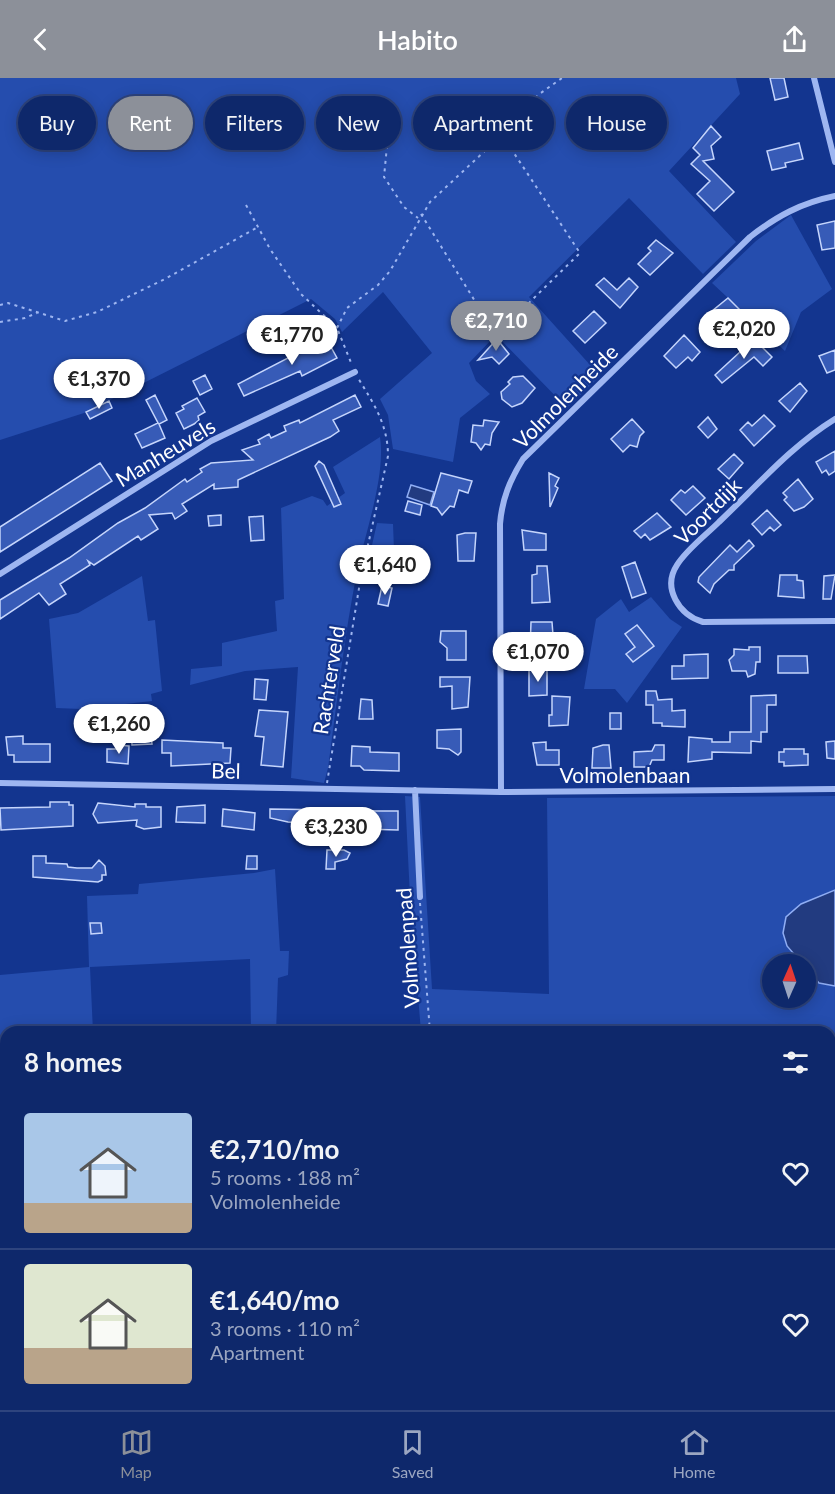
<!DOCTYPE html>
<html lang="en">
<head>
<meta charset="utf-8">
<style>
	:root { --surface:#0e286b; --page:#1c3473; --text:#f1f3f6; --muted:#9ba6c1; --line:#2e447e; --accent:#8c9099 }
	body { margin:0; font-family:Lato,sans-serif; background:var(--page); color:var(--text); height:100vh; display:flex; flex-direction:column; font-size:22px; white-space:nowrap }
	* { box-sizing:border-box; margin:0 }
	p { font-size:20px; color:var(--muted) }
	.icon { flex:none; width:33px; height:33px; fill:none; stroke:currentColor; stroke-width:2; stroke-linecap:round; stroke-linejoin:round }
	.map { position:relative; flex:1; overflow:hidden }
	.drawer { position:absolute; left:0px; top:948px; width:836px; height:384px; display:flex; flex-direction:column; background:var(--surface); border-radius:18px 18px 0 0; box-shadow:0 3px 15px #0003,0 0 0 2px var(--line) }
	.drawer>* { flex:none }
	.top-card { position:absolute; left:18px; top:18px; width:800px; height:54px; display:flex; gap:12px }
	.needle { width:39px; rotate:3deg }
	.fabs { position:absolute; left:762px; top:876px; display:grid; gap:12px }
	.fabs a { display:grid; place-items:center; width:54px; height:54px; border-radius:50%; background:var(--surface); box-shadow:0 3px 15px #0003,0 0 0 2px var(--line); font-size:30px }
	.price { position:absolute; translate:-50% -51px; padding:0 14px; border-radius:21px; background:#fff; color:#222; font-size:20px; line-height:39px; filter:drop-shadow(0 2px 3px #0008) }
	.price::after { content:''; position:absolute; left:50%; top:36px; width:18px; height:14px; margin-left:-9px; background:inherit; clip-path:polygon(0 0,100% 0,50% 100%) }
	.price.selected { background:var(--accent); color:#fff }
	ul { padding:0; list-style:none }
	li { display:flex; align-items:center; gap:18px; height:150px; padding:0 24px }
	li+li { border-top:2px solid var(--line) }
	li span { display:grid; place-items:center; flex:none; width:168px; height:120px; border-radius:6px; color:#555 }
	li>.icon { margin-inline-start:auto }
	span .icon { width:72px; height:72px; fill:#fffc; stroke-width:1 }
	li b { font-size:26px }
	h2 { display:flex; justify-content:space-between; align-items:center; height:72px; padding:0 24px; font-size:26px }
	.chip { padding:0 21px; border-radius:27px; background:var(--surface); box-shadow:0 3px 15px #0003,0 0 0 2px var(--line); font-size:21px; line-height:54px }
	.chip.selected { background:var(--accent); color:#fff }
	header { display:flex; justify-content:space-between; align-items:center; height:78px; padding:0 24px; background:var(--accent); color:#fff; font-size:27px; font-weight:600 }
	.dock { display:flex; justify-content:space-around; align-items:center; height:84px; border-top:2px solid var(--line); background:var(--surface); font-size:16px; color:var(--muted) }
	.dock a { display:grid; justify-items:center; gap:3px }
	.dock .selected { color:var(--accent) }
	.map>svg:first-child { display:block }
	.green { fill:#254dae; fill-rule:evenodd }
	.water { fill:#223b80; stroke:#90aef4; stroke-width:1.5 }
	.building { fill:#375bb7; stroke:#c5d5fc; stroke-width:1.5 }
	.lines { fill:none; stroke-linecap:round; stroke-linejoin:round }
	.path { stroke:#9eb6f1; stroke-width:2; stroke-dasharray:3 4.5; stroke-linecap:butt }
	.minor { stroke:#9eb6f1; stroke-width:6 }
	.labels { text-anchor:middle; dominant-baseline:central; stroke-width:4.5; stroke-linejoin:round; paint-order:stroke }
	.street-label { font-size:21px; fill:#fff; stroke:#13358f }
</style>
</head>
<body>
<header><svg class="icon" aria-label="back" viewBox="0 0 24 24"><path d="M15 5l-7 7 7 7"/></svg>Habito<svg class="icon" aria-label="share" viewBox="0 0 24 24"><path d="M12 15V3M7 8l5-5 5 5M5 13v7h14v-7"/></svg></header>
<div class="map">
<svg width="835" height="1332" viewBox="0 0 835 1332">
	<rect width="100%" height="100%" fill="#13358f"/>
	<path class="green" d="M 0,0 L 736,0 L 740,16 L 669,93 L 736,164 L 703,196 L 629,120 L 529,219 L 600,298 L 567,330 L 496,257 L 469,285 L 476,303 L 490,316 L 460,340 L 453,384 L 393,371 L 388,337 L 380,321 L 432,275 L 383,214 L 342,254 L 335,241 L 311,221 L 84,335 L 0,362 Z
		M 791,137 L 832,211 L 801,234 L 785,273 L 712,205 L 756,163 Z
		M 380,359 C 386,398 365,455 357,494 C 344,559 337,625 328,690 L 324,705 L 291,700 L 298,589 L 245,593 L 190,607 L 191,591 L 222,588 L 222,565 L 277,553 L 275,523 L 284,521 L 281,430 L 312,418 L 323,422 L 327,428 L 345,415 L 333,389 Z
		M 377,445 L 393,446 L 395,498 L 366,494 Z
		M 142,498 L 148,543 L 155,542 L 162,613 L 151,616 L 152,623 L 81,631 L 56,630 L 49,541 L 78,535 Z
		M 651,519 L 670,541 L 682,549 L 627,625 L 615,611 L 584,611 L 596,541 L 621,521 L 629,534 Z
		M 405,718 L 420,719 L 432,911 L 549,916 L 547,720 L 835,718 L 835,1125 L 830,1125 L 830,954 L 421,954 L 410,819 ZM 772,886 L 806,886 L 806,920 L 772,920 Z
		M 275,791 L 280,873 L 289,873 L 288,897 L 278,900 L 276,954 L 251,954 L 250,881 L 90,889 L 93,954 L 6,954 L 6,1047 L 0,1047 L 0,897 L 89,889 L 87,818 L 138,816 L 139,806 L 254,795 Z
		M 835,1234 L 835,1332 L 0,1332 L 0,1246 L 6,1246 L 6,1326 L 830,1326 L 830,1235 Z"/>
	<path class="water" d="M 411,407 L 434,414 L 430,427 L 407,419 Z
		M 835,812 L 835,908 L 819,905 L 787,868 L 783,855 L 786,839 L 801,826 Z"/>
	<path class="building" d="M 770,0 L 784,0 L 788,19 L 775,22 Z
		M 711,48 L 721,59 L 711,68 L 714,81 L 703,83 L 734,114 L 714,133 L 697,116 L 710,103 L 691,86 L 700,77 L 693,70 Z
		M 799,65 L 803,81 L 785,85 L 786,89 L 772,92 L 767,73 Z
		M 835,143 L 835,170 L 822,172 L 817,147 Z
		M 656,162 L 673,175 L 650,197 L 638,186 L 651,173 L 648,170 Z
		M 604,200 L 617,212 L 629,200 L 638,209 L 620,230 L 596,207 Z
		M 728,220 L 741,233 L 730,246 L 722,254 L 715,249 L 712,251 L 703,248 L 701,242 Z
		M 594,233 L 606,245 L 585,265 L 573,253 Z
		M 684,257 L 700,274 L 692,283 L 688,279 L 676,290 L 664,278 Z
		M 326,260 L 337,280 L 302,298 L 300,293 L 244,318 L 238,306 L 292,278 L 290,273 L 305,266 L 306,269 Z
		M 497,261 L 509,276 L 499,286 L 492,279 L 478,282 Z
		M 754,261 L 772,279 L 763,288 L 754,279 L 722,305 L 715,297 Z
		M 835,272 L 835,292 L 827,295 L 819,278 Z
		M 205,297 L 212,311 L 200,317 L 193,303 Z
		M 523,298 L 535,310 L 522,325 L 512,329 L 502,321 L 501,314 L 510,306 L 508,304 L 513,299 Z
		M 800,305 L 807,313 L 790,334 L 779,323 Z
		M 155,317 L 167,342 L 159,346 L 165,360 L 142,370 L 135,356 L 158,345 L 146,322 Z
		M 355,317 L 361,329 L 333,342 L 339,353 L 330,359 L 238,402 L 238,409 L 214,411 L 214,406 L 182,426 L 187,433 L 175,441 L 172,435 L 149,437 L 158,451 L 141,462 L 138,458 L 94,487 L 88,483 L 90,487 L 60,506 L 66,516 L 49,527 L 39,515 L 0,541 L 0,522 L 69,480 L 118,445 L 145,430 L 185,401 L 187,404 L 202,394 L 200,391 L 211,385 L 253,382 L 242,372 L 260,366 L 258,362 L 269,356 L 271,360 L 286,353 L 284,348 L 299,342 L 300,345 Z
		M 197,320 L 205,334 L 198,338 L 199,342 L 194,346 L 184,351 L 176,335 L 184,331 L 182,328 Z
		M 109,323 L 112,330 L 90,341 L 86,334 Z
		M 764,337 L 775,348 L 754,368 L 740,352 L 748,344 L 752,348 Z
		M 708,339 L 717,351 L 708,360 L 698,349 Z
		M 632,341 L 644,354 L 640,358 L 637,369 L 630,367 L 623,374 L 611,361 Z
		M 484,342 L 499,344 L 492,355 L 490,367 L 485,366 L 481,372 L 476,365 L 471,364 L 473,347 L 483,348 Z
		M 835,373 L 835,393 L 829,397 L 826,392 L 822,395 L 816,384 Z
		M 734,376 L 743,385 L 729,401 L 718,391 Z
		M 319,383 L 324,387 L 341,426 L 334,429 L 315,388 Z
		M 100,385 L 112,403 L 0,474 L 0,449 Z
		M 441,395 L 472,403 L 468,415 L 459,412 L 454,429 L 450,428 L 442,437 L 437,430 L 431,428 Z
		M 549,395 L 559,400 L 555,408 L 558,410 L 550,429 Z
		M 798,401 L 813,421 L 804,429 L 794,433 L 784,422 L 787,419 L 783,415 Z
		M 693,408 L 705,420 L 686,437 L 671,422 L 681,412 L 685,415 Z
		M 408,423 L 422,427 L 420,437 L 405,433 Z
		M 767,432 L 781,447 L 774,453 L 770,449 L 762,457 L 752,446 Z
		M 657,435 L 671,449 L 650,462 L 645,456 L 641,460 L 634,453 Z
		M 221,437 L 221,447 L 209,448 L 208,438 Z
		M 263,438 L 264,462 L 251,463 L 249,439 Z
		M 522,452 L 546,456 L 546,472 L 524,472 Z
		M 465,455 L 476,455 L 474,483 L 458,483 L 457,457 Z
		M 749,462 L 754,468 L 734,487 L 734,492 L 729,492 L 714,506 L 710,515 L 698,504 L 699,499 L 730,467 L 737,474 Z
		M 635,484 L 646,515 L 632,520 L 622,489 Z
		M 537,488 L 547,488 L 550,524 L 532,525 L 532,497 L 537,496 Z
		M 780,497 L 797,497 L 797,502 L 803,503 L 804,520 L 778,518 Z
		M 835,497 L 831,521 L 823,521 L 824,498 Z
		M 382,508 L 392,510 L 388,528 L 378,526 Z
		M 531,544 L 552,544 L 553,557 L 547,557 L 547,573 L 530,573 Z
		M 637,547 L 654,568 L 633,584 L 626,576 L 635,569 L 625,556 Z
		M 441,553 L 466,553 L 466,582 L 447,582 L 447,570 L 440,564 Z
		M 749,569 L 760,569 L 760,584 L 756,584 L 755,596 L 748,599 L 746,593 L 732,593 L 729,582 L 734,577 L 734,571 L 749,572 Z
		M 708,576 L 708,600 L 672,601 L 672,588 L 684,588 L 684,577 Z
		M 778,578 L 807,578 L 808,595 L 778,595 Z
		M 529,592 L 547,592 L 547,617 L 529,618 Z
		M 440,599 L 470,599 L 468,629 L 452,631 L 452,608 L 440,609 Z
		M 255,601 L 268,602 L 266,622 L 254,621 Z
		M 646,613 L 656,613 L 658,622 L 672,621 L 672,633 L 685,632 L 685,649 L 662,648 L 662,645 L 653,645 L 653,627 L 646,627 Z
		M 776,617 L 776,627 L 767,627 L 767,654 L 761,654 L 761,664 L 751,663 L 751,675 L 712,674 L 712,681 L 688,684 L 689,659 L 712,661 L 712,664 L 730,664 L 730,654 L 751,654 L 751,618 Z
		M 552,618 L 570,619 L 568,647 L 549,648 L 549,637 L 552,637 Z
		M 361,621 L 372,622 L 373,641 L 359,641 Z
		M 147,627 L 152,666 L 132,667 L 130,628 Z
		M 259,632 L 288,634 L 283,689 L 261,687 L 264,659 L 255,658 Z
		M 610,635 L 621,635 L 621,651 L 610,651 Z
		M 461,651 L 461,674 L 458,677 L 449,671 L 437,670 L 437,652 Z
		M 23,658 L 23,666 L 50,666 L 50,684 L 14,684 L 14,677 L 8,677 L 6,659 Z
		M 162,662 L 223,665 L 223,670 L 231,670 L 230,685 L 171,688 L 171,675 L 162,675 Z
		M 835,663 L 835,681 L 827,680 L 826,664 Z
		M 546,664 L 546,672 L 559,672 L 559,687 L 537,687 L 533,665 Z
		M 118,667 L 129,668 L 128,686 L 107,684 L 107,671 L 118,671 Z
		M 603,667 L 609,667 L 611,690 L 592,690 L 593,670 Z
		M 655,667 L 664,667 L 664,682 L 652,682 L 649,689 L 634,689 L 634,674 L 652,673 Z
		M 352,668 L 370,669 L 370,674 L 399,675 L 399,693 L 364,692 L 360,688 L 351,688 Z
		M 784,671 L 804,671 L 804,676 L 808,676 L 808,687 L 784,688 L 784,684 L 779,684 L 779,674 L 784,674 Z
		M 50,724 L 69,724 L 69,727 L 73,727 L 73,748 L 1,752 L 0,730 L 50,729 Z
		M 98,725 L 135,729 L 135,726 L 146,726 L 146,729 L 161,729 L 161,749 L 144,751 L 136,748 L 137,742 L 98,745 L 93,736 Z
		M 205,727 L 205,745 L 176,744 L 177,729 Z
		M 223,731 L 255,735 L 254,752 L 222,748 Z
		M 270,731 L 333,732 L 330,736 L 355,737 L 355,733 L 398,733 L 398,752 L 362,751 L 362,758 L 349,757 L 349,754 L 312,752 L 327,746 L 327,741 L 324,746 L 288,744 L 270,740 Z
		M 327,772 L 344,772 L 350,775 L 347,781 L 335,784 L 335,791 L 326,791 Z
		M 33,778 L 46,778 L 46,785 L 67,786 L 68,789 L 77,790 L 92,790 L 99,782 L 105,788 L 106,797 L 102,797 L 102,802 L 98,804 L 33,799 Z
		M 247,778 L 257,778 L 257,791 L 246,791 Z
		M 90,845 L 101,845 L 102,855 L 91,856 Z"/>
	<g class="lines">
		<path class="path" d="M 387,68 L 384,99 L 404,129 L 418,140
			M 246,127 L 270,171 L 301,216 L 337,250 L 352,287
			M 421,136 L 496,257 L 580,175 L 502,57
			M 0,227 L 8,225 L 65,243 L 97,234 L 165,201 L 258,149
			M 0,244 L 25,240 L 37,235
			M 337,250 L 347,230 L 378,207 L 390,193 L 430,124 L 502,57 L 538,17 L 562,0
			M 327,705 L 361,498 L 388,378 C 388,347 374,326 358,300
			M 420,825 L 430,954
			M 0,1051 L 6,1052
			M 0,1267 L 6,1261
			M 104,1326 L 105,1332
			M 459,1326 L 460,1332"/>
		<path class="minor" d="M 814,0 L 835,84
			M 835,341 C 791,368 756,409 719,444 C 706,457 687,471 677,487 C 662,510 679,537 703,544 L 835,543
			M 0,496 L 211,363 L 355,294
			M 0,705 L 501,714 L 835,711
			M 415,712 L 420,819
			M 501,714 L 500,446 C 502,421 510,402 523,381 L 750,159 C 777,138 801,125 835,118"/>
	</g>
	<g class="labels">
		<g class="street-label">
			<text transform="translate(565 318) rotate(-45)">Volmolenheide</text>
			<text transform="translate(165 374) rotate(-31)">Manheuvels</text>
			<text transform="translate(707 433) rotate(-45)">Voortdijk</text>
			<text transform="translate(328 602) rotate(-81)">Rachterveld</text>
			<text transform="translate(226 692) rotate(1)">Bel</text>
			<text x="625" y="696">Volmolenbaan</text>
			<text transform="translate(407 870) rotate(-94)">Volmolenpad</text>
		</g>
	</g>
</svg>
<div class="fabs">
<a><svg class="needle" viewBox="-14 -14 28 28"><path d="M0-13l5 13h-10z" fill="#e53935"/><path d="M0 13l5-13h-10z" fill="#9ba6c1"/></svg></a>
</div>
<b class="price selected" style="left:496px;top:274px">€2,710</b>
<b class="price" style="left:744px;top:282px">€2,020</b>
<b class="price" style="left:292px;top:288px">€1,770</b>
<b class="price" style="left:99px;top:332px">€1,370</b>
<b class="price" style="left:385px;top:518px">€1,640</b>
<b class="price" style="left:538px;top:605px">€1,070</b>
<b class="price" style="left:119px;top:677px">€1,260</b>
<b class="price" style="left:336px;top:780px">€3,230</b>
<div class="top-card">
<a class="chip">Buy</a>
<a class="chip selected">Rent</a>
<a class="chip">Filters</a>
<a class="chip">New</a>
<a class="chip">Apartment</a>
<a class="chip">House</a>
</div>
<section class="drawer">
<h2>8 homes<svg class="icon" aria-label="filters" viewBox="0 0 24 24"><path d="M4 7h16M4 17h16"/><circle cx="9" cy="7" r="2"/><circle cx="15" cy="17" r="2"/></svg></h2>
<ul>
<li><span style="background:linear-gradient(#a9c7e8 75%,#b9a48a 0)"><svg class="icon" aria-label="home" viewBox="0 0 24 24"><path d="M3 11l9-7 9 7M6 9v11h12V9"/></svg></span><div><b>€2,710/mo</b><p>5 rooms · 188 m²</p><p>Volmolenheide</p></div><svg class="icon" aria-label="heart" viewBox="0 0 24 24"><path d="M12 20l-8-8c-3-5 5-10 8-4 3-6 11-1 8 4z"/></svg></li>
<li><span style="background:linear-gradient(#dfe7d0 70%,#b9a48a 0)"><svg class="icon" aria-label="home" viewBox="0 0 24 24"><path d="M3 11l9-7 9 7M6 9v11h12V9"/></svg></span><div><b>€1,640/mo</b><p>3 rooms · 110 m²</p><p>Apartment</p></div><svg class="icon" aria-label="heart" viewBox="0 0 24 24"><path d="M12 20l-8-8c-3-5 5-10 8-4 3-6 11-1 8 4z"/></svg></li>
</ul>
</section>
</div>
<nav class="dock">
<a class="selected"><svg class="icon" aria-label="map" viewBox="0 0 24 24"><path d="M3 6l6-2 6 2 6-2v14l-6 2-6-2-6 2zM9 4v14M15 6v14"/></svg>Map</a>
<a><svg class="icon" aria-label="saved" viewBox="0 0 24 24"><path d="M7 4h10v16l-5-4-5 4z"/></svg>Saved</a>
<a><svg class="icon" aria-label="home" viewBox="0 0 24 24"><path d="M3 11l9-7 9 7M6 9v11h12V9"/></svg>Home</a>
</nav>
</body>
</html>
